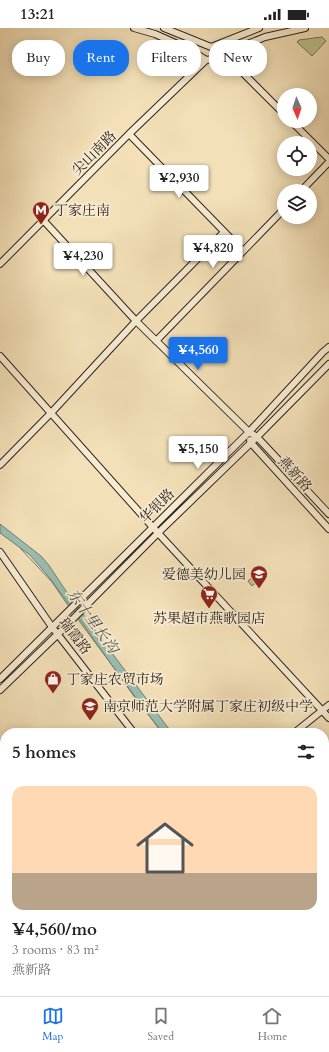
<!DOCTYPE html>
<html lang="en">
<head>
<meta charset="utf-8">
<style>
	:root { --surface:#fff; --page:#f2f2f2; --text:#222; --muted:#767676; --line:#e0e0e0; --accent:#1a73e8 }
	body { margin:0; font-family:Cardo,"Noto Serif SC",serif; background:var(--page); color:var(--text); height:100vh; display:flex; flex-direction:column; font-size:15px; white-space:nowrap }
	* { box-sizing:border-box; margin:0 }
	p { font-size:13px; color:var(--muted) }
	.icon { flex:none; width:22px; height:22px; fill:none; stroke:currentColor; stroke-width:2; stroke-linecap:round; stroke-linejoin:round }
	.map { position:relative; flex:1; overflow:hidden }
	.side { position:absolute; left:0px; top:700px; width:329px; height:268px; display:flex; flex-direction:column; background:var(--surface); border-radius:16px 16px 0 0; box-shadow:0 2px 10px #0003 }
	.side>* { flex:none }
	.banner { position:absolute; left:12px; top:12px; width:305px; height:36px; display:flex; gap:8px }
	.needle { width:26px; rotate:177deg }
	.fabs { position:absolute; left:277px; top:60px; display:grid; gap:8px }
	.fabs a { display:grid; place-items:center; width:40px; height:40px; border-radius:50%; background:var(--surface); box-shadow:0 2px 10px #0003; font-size:20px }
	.price { position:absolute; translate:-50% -34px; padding:0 9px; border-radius:4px; background:#fff; color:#222; font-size:13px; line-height:26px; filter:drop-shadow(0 1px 2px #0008) }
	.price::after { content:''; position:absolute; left:50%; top:24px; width:12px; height:9px; margin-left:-6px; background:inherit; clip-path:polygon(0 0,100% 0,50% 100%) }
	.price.active { background:var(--accent); color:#fff }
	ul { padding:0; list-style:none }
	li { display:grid; align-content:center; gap:8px; height:212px; padding:0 12px }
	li+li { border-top:1px solid var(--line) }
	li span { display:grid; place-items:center; height:124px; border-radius:12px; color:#555 }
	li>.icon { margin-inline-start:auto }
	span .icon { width:72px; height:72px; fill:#fffc; stroke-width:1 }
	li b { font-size:17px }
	h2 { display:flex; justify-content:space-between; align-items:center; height:48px; padding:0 12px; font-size:17px }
	.pill { padding:0 14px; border-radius:16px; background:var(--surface); box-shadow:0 2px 10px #0003; font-size:14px; line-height:36px }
	.pill.active { background:var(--accent); color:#fff }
	.status { display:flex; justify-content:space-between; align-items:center; height:28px; padding:0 20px; background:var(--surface); direction:ltr }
	.status svg { height:11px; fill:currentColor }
	.menu { display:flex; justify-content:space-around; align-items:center; height:56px; border-top:1px solid var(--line); background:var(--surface); font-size:11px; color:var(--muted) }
	.menu a { display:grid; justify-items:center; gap:2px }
	.menu .active { color:var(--accent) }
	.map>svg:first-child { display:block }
	.green { fill:#bec18d; stroke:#767255 }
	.water { fill:#9bbdb1; stroke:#6f7f76 }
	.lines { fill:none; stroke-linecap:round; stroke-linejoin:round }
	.stream { stroke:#6f7f76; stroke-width:1 }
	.street-casing { stroke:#5f5244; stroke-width:6 }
	.secondary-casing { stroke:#2e221d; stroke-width:8 }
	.street { stroke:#f7ebd1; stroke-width:4.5 }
	.secondary { stroke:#f7ebd1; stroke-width:6 }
	.labels { text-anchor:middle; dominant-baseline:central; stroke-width:3.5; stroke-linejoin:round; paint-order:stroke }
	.street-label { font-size:14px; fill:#2e221d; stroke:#f7ebd1 }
	.poi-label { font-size:14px; fill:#2e221d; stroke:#f7ebd1; text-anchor:start }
	.water-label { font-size:15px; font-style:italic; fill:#4f5049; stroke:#f7ebd1 }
</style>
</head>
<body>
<div class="status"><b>13:21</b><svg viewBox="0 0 49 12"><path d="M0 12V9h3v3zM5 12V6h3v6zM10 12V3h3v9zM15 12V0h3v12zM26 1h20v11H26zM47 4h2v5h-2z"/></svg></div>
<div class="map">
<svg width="329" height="968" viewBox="0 0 329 968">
	<rect width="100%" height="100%" fill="#f3e0b8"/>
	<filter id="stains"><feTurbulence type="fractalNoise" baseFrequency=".005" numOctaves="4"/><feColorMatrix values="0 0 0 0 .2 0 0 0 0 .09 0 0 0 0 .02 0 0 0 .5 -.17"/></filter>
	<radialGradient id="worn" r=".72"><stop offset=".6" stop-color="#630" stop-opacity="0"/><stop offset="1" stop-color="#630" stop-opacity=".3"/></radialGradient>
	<path class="green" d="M 322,9 L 326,13 L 312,28 L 297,14 L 299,12 Z
		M 256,546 L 260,551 L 252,558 L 248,553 Z
		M 0,926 L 5,928 L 5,963 L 73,963 L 83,968 L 0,968 Z
		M 290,963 L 311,963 L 315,968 L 283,968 Z"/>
	<path class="water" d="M 0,496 L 41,528 L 48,536 L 68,566 L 97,605 L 172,705 L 163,705 L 138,674 L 73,582 L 48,548 L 30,527 L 0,505 Z
		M 324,908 L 329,915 L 329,927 L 324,920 Z"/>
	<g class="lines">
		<path class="stream" d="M 20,520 L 52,554 L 69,579
			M 77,590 L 162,705
			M 324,921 L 329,928"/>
		<g class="street-casing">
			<path id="street" d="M 324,789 L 329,796
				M 0,920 L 5,922
				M 65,963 L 71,965 L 72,968
				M 84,963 L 93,968
				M 156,963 L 165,968
				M 36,968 L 43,963"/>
		</g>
		<g class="secondary-casing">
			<path id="secondary" d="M 134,0 L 155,6 L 191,22 L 206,32 L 219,30 L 240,19 L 265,9 L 305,0
				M 164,0 L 211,19 L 259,0
				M 219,30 L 231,33 L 284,86
				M 291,93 L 329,131
				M 129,106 L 243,223
				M 301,163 L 329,134
				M 44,193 L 136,293 L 249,404 L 257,409 L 329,486
				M 0,236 L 129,106 L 206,32
				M 156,313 L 284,181
				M 0,328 L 158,505 L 329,690
				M 250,412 L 251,415 L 329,501
				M 0,437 L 51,385 L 136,293 L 224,204
				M 0,524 L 52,599 L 134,705
				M 0,651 L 249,404 L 323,324 L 329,319
				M 0,662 L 58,606 L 158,505 L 257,409 L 329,336
				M 294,705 L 329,677
				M 324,810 L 329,806
				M 324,950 L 329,947
				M 324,960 L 329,967"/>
		</g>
		<use href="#street" class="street"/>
		<use href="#secondary" class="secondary"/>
	</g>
	<defs>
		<g id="metro-pin" transform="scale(0.9)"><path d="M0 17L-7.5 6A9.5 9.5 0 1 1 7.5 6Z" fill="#8f2418" stroke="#f7ebd1"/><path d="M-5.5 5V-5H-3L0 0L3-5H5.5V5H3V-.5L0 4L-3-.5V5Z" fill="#fff"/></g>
		<g id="school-pin" transform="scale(0.9)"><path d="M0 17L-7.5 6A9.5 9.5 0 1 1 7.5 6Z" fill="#8f2418" stroke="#f7ebd1"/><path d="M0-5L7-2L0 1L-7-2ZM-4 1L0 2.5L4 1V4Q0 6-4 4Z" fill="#fff"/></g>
		<g id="supermarket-pin" transform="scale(0.9)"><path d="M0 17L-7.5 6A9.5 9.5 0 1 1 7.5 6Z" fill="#8f2418" stroke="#f7ebd1"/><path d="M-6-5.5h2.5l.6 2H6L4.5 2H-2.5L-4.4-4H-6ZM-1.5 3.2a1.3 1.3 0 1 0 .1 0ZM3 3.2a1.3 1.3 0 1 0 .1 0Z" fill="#fff"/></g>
		<g id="shop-pin" transform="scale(0.9)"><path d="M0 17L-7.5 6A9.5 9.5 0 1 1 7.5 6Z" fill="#8f2418" stroke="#f7ebd1"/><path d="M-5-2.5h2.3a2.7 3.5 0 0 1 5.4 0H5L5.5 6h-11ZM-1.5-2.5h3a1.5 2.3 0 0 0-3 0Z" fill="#fff"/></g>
	</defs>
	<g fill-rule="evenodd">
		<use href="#metro-pin" x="41" y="182"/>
		<use href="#school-pin" x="259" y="546"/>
		<use href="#supermarket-pin" x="209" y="566"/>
		<use href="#shop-pin" x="53" y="651"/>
		<use href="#school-pin" x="90" y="678"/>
	</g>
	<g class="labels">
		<g class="street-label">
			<text transform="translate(94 125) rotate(-45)">尖山南路</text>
			<text transform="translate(295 446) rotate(48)">燕新路</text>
			<text transform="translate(157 478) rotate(-45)">华银路</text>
			<text transform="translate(75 608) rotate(52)">瑞霞路</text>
		</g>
		<g class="poi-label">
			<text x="54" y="182">丁家庄南</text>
			<text x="246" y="546" text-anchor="end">爱德美幼儿园</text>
			<text x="209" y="590" text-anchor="middle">苏果超市燕歌园店</text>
			<text x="66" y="651">丁家庄农贸市场</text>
			<text x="103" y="678">南京师范大学附属丁家庄初级中学</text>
		</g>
		<g class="water-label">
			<text transform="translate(93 593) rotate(54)">东十里长沟</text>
		</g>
	</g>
	<rect width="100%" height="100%" filter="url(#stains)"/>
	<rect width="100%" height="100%" fill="url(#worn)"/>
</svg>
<div class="fabs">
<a><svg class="needle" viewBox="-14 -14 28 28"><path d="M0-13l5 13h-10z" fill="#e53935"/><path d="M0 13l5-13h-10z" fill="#767676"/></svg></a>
<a><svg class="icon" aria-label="locate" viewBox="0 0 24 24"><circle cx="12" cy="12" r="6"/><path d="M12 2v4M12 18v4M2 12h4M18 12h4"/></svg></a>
<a><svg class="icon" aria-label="layers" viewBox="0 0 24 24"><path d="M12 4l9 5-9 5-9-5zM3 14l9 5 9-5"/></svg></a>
</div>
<b class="price" style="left:179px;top:171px">¥2,930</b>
<b class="price" style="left:213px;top:241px">¥4,820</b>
<b class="price" style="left:83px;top:249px">¥4,230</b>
<b class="price active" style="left:198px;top:343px">¥4,560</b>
<b class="price" style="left:198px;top:442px">¥5,150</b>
<div class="banner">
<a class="pill">Buy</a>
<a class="pill active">Rent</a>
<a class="pill">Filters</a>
<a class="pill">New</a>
</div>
<section class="side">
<h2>5 homes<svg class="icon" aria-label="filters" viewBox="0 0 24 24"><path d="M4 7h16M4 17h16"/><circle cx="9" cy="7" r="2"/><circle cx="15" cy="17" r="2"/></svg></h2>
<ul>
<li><span style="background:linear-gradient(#ffd9b3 70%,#b9a48a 0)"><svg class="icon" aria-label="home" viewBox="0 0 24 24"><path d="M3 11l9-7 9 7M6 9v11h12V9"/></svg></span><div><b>¥4,560/mo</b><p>3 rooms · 83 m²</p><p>燕新路</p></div></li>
</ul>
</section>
</div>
<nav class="menu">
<a class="active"><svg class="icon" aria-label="map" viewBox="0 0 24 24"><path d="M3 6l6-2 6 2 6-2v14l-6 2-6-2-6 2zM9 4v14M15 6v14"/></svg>Map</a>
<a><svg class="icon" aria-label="saved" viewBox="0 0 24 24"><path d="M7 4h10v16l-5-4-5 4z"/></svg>Saved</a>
<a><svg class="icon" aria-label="home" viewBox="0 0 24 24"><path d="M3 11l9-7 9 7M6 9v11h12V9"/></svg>Home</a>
</nav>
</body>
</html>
